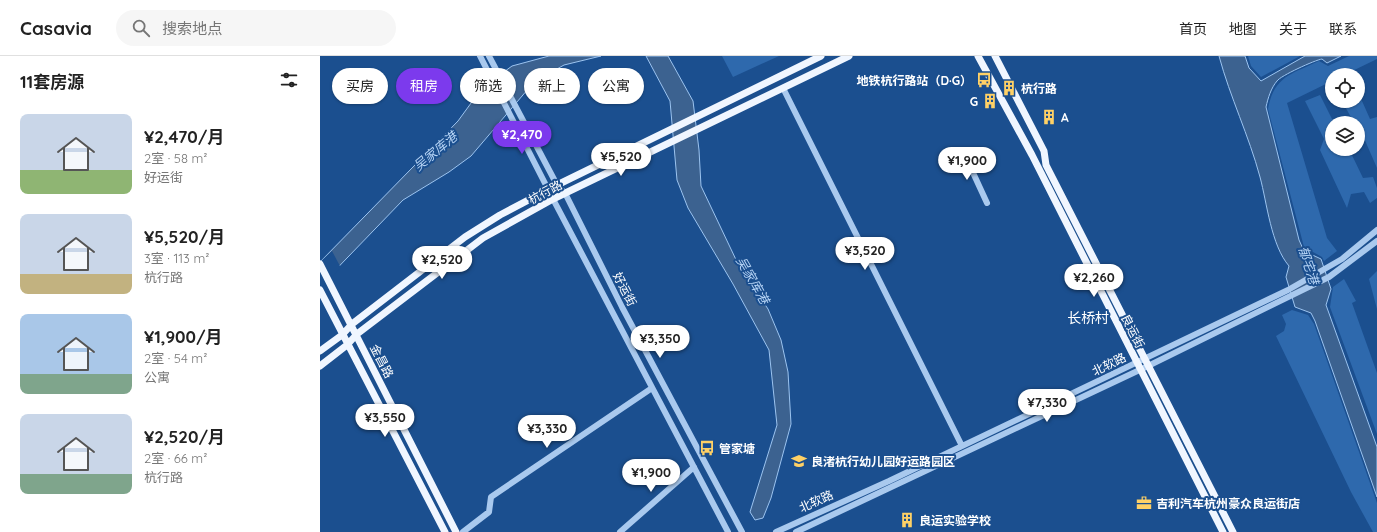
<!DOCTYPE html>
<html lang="zh">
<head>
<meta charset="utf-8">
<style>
	:root { --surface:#fff; --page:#f6f6f6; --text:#222; --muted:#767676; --line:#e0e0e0; --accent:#7c3aed }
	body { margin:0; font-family:Quicksand,"Noto Sans SC",sans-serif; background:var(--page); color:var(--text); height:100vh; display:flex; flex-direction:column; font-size:15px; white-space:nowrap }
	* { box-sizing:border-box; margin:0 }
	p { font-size:13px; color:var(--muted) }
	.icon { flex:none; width:22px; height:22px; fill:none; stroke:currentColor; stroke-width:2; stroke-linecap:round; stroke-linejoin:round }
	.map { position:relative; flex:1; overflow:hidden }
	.sheet { display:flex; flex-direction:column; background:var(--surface); width:320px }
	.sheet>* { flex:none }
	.hud { position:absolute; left:12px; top:12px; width:380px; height:36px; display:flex; gap:8px }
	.tools { position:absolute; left:1005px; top:12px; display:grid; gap:8px }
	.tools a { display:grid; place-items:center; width:40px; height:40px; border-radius:50%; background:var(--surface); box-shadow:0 1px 3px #0004; font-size:20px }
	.price { position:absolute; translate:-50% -34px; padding:0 9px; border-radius:14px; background:#fff; color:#222; font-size:13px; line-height:26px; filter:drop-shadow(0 1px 2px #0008) }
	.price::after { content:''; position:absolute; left:50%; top:24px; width:12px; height:9px; margin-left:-6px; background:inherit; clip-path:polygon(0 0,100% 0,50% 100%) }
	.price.active { background:var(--accent); color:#fff }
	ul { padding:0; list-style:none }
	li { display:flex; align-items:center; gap:12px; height:100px; padding:0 20px }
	li span { display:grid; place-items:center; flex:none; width:112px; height:80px; border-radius:8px; color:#555 }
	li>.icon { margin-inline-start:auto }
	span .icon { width:48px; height:48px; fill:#fffc; stroke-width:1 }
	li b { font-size:17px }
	h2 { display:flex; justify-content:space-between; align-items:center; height:48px; padding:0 20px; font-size:17px }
	.pill { padding:0 14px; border-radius:18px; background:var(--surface); box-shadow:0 1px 3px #0004; font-size:14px; line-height:36px }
	.pill.active { background:var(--accent); color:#fff }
	header { display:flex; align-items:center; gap:24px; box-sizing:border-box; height:56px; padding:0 20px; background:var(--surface); border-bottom:1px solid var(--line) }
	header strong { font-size:19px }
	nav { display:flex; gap:22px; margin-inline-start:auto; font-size:14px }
	.search { width:280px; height:36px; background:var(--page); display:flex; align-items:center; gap:10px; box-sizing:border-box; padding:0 14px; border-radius:22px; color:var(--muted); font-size:15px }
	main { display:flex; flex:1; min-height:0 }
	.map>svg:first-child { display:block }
	.green { fill:#2e69ad }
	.water { fill:#3c6290; stroke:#9cc4f0 }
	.pier { fill:#1b4f8f }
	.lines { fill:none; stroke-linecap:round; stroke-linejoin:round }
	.minor { stroke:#a9c9ee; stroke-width:6 }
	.major { stroke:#f0f6ff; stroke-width:7 }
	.labels { text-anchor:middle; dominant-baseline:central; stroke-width:4; stroke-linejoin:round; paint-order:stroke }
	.poi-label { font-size:12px; font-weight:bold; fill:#fff; stroke:#1b4f8f; text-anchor:start }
	.street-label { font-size:12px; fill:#fff; stroke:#1b4f8f }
	.water-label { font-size:13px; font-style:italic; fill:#b5d3f5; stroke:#1b4f8f }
	.quarter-label { font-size:14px; fill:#fff; stroke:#1b4f8f }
</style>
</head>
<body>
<header>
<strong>Casavia</strong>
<div class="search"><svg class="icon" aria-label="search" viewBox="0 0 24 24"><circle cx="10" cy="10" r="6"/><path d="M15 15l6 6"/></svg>搜索地点</div>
<nav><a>首页</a><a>地图</a><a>关于</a><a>联系</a></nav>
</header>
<main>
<section class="sheet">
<h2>11套房源<svg class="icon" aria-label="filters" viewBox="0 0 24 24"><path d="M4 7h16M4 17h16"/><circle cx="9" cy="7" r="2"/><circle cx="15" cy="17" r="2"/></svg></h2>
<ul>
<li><span style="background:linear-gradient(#c9d6e8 70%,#8fb573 0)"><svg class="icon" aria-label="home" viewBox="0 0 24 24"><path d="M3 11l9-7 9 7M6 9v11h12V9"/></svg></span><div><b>¥2,470/月</b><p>2室 · 58 m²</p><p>好运街</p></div></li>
<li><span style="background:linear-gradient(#c9d6e8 75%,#c2b280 0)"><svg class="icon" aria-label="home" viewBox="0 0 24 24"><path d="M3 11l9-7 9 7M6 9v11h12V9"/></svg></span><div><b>¥5,520/月</b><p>3室 · 113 m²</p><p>杭行路</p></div></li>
<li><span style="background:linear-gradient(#a9c7e8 75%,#7fa58c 0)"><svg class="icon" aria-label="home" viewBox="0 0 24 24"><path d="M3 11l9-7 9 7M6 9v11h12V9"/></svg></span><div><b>¥1,900/月</b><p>2室 · 54 m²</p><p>公寓</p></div></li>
<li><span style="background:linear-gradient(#c9d6e8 75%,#7fa58c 0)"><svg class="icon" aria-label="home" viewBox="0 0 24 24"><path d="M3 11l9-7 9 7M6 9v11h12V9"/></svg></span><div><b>¥2,520/月</b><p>2室 · 66 m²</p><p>杭行路</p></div></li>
</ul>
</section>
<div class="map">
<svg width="1057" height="476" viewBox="0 0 1057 476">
	<rect width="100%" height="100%" fill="#1b4f8f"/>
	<path class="green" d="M 402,0 L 459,0 L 413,21 Z
		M 928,0 L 980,0 L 941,21 L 931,10 Z
		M 1029,0 L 1057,0 L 1057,3 L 1024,19 L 1012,19 L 1012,25 L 967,47 L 1007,182 L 1017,195 L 1004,205 L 1002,201 L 984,191 L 948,53 C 954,20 972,18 999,5 L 1008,10 Z
		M 1038,36 L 1050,63 L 1057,61 L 1057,112 L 1040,73 L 1038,73 L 1038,67 L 1031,67 L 1033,65 L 1022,45 L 1038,45 Z
		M 1000,39 L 1014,67 L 1012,67 L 1012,93 L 1029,93 L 1043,122 L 1053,121 L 1057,132 L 1057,142 L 1050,147 L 1044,136 L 1031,138 L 1027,152 L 1000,94 L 1004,83 L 985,45 Z
		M 1057,215 L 1057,253 L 1049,223 Z
		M 1024,223 L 1036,245 L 1032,247 L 1057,317 L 1057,378 L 1010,251 L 1013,231 Z
		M 972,254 L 988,259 L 994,268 L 1057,447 L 1057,476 L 1053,476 L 1031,436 L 956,280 L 964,275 L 966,268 L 962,259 Z"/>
	<path class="water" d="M 229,0 L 281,0 L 244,9 L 214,26 L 151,100 L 129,116 L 83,144 L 0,230 L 0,206 L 138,65 L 162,32 L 192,10 Z
		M 326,0 L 348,0 L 373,45 L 379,94 L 381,130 L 419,210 L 448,253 L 461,284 L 468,316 L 471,368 L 451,442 L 443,462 L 435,464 L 430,456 L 457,369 L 449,294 L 413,228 L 368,152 L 357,124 L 350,45 Z
		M 899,0 L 925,0 L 929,12 L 941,25 L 985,0 L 1021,0 L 1007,7 L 1002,3 C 995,4 960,20 957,25 C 951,32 948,42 946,51 L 979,184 L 984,195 L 1001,203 L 1011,233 L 1006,249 L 1057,391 L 1057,441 L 995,265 L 991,257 L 975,251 L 966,221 L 969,210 C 951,189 947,147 940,121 C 929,80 910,41 899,0 Z"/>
	<path class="pier" d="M 12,195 L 21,212 L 0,232 L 0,206 Z"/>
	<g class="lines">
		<path class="minor" d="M 160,0 L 233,143 L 408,476
			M 169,0 L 237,129 L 245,137 L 302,251 L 422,476
			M 463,32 L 642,390
			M 643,95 L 667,147
			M 143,476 L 169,456 L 171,441 L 332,332
			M 300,476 L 374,411
			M 456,476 L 569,425 L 968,234 L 1022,203 L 1057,174
			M 476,476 L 828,310 L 1009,221 L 1057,185"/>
		<path class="major" d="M 658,0 L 712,99 L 903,476
			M 675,0 L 724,95 L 726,109 L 913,476
			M 0,208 L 136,476
			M 0,234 L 125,476
			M 0,295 L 22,279 L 32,268 L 145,181 L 180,159 L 237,129 L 501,0
			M 0,310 L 27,289 L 37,278 L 163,182 L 233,143 L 529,0"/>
	</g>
	<defs>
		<g id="bus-bare" transform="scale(1.2)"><path d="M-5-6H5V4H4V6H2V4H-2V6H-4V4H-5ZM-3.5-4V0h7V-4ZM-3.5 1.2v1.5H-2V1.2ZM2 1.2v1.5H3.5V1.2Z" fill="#ffd166" stroke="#1b4f8f" stroke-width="2.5" paint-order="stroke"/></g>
		<g id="building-bare" transform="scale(1.2)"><path d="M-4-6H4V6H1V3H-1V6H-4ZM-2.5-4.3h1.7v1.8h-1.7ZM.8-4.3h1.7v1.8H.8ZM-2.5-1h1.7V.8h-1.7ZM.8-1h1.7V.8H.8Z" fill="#ffd166" stroke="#1b4f8f" stroke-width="2.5" paint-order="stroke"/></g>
		<g id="school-bare" transform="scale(1.2)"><path d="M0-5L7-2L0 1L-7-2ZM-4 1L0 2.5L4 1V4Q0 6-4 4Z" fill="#ffd166" stroke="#1b4f8f" stroke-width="2.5" paint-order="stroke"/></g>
		<g id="office-bare" transform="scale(1.2)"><path d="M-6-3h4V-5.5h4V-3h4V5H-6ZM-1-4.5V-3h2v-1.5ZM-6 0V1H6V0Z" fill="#ffd166" stroke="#1b4f8f" stroke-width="2.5" paint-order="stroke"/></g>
	</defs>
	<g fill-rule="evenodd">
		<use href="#bus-bare" x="664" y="24"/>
		<use href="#building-bare" x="689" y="32"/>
		<use href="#building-bare" x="670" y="45"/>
		<use href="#building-bare" x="729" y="61"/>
		<use href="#bus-bare" x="387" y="392"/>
		<use href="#school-bare" x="479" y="405"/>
		<use href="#office-bare" x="824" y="447"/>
		<use href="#building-bare" x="587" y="464"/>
	</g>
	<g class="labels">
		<g class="poi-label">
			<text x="652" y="24" text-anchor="end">地铁杭行路站（D·G）</text>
			<text x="701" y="32">杭行路</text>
			<text x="658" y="45" text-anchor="end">G</text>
			<text x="741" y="61">A</text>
			<text x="399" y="392">管家塘</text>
			<text x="491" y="405">良渚杭行幼儿园好运路园区</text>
			<text x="836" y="447">吉利汽车杭州豪众良运街店</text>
			<text x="599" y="464">良运实验学校</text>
		</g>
		<g class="street-label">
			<text transform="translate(225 136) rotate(-28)">杭行路</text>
			<text transform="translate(305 233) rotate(63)">好运街</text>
			<text transform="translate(813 275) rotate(63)">良运街</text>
			<text transform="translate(62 305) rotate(63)">金昌路</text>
			<text transform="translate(789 308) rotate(-26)">北软路</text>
			<text transform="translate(496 445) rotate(-24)">北软路</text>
		</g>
		<g class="water-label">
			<text transform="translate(115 95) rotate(-40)">吴家库港</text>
			<text transform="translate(989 209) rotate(72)">郁宅港</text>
			<text transform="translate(433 224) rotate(60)">吴家库港</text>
		</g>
		<g class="quarter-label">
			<text x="768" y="262">长桥村</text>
		</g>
	</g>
</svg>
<div class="tools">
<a><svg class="icon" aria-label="locate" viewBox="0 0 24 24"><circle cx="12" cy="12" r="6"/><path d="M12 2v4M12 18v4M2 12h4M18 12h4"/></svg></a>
<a><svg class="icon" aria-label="layers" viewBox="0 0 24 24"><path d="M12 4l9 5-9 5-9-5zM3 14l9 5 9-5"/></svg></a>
</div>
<b class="price active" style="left:202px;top:99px">¥2,470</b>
<b class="price" style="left:301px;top:121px">¥5,520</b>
<b class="price" style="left:647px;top:125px">¥1,900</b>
<b class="price" style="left:545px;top:215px">¥3,520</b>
<b class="price" style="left:122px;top:224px">¥2,520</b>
<b class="price" style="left:774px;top:242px">¥2,260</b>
<b class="price" style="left:340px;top:303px">¥3,350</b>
<b class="price" style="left:727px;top:367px">¥7,330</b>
<b class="price" style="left:65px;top:382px">¥3,550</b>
<b class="price" style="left:227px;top:393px">¥3,330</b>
<b class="price" style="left:331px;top:437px">¥1,900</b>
<div class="hud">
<a class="pill">买房</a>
<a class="pill active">租房</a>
<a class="pill">筛选</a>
<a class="pill">新上</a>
<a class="pill">公寓</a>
</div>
</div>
</main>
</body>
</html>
